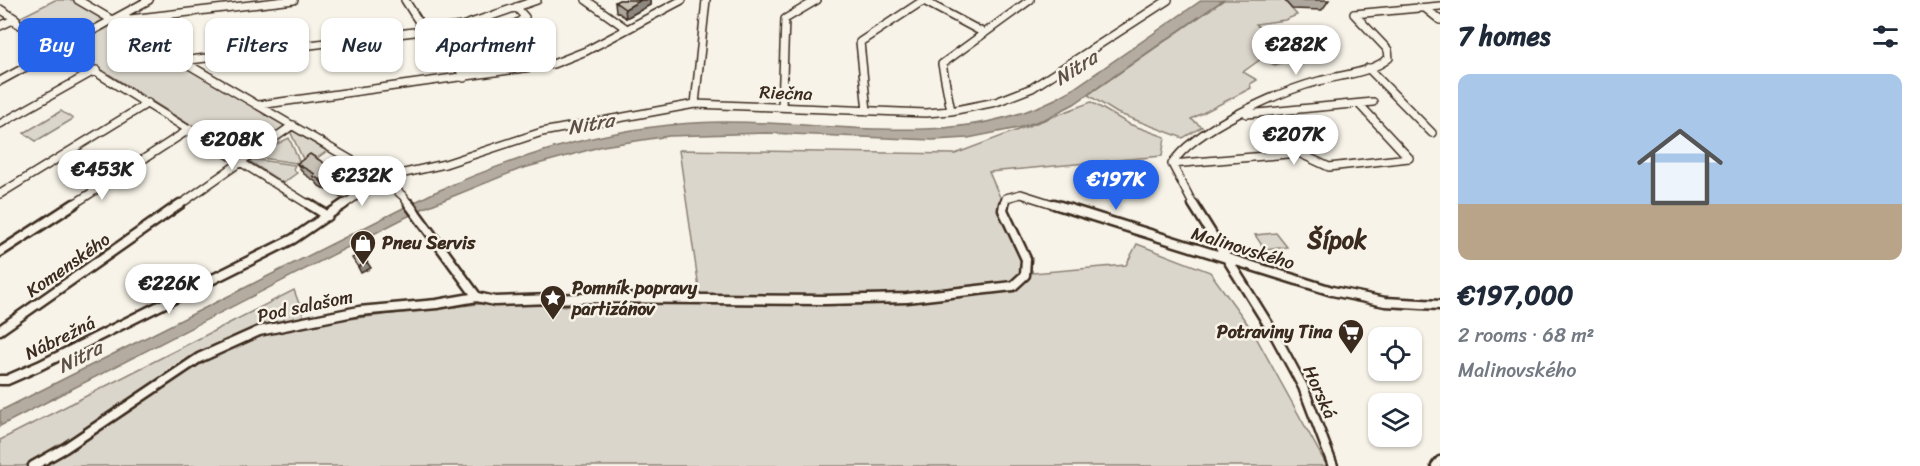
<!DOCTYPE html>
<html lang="en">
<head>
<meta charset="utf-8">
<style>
	:root { --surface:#fff; --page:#f2f2f3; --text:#1f2937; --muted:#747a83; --line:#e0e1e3; --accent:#2563eb }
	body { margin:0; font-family:Sriracha,sans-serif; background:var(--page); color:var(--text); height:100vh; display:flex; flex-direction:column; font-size:22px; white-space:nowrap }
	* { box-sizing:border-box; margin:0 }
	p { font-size:20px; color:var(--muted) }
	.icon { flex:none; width:33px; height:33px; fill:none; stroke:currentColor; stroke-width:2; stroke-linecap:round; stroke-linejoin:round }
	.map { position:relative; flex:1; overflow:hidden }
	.details { display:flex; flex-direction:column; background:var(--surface); width:480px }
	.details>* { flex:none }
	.hud { position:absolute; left:18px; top:18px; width:570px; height:54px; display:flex; gap:12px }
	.controls { position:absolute; left:1368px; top:327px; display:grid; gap:12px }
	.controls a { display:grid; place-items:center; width:54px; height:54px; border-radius:12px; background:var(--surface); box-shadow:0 2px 4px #0004; font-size:30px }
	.price { position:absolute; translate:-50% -51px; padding:0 14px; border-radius:21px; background:#fff; color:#222; font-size:20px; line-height:39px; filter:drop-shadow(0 2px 3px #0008) }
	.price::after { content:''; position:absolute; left:50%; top:36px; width:18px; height:14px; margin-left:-9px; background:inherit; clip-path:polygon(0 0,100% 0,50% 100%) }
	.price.current { background:var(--accent); color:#fff }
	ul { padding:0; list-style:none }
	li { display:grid; align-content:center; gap:12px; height:318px; padding:0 18px }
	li+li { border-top:2px solid var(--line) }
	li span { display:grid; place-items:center; height:186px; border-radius:12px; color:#555 }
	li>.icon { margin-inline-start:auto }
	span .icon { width:108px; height:108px; fill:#fffc; stroke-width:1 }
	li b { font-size:26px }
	h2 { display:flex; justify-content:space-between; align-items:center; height:72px; padding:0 18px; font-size:26px }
	.pill { padding:0 21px; border-radius:12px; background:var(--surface); box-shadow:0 2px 4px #0004; font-size:21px; line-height:54px }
	.pill.current { background:var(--accent); color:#fff }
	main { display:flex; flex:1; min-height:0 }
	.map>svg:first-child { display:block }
	.green { fill:#dbd6cb; stroke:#8b8074; stroke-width:1.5 }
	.water { fill:#b4aca0; stroke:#84786c; stroke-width:1.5 }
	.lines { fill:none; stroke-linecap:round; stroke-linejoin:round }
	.minor-far1-casing { stroke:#3b2a1e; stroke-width:10 }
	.minor-casing { stroke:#3b2a1e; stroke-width:13 }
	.minor-far1 { stroke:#f7f3e8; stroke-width:7 }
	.minor { stroke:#f7f3e8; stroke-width:8 }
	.wall { fill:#aca69d; stroke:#3b2a1e; stroke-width:1.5 }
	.shaded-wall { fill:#8c877f; stroke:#3b2a1e; stroke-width:1.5 }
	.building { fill:#c8c1b6; stroke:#3b2a1e; stroke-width:1.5 }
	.labels { text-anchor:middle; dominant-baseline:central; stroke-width:5; stroke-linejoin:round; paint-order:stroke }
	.street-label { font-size:18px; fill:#3b2a1e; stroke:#f7f3e8 }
	.poi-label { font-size:18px; font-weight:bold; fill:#3b2a1e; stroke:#f7f3e8; text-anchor:start }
	.water-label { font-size:20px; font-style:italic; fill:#5f5145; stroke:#f7f3e8 }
	.district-label { font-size:24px; font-weight:bold; fill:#3b2a1e; stroke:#f7f3e8 }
</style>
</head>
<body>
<main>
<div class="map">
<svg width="1440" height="466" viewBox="0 0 1440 466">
	<rect width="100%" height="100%" fill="#f7f3e8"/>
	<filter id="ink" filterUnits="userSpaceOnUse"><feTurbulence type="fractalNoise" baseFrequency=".0167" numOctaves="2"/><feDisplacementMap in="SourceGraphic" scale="12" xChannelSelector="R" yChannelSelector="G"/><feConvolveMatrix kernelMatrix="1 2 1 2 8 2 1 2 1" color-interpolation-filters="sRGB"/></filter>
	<g filter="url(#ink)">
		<path class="green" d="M 55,0 L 73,0 L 286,125 L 241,157 L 19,18 Z
			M 1224,0 L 1284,0 L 1297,15 L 1285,20 L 1256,24 L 1269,39 L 1293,37 L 1304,49 L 1303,52 L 1293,47 L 1277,60 L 1281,63 L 1275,65 L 1261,59 L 1243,72 L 1257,80 L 1250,84 L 1251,88 L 1191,119 L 1202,127 L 1183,138 L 1117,113 L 1088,95 Z
			M 1091,102 L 1129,124 L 1165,137 L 1162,156 L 989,172 L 1033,273 L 1126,265 L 1137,244 L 1210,272 L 1252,330 L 1327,466 L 37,466 L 111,422 L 194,364 L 259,333 L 305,324 L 478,304 L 581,306 L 701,302 L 679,150 L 955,154 Z
			M 61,111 L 73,119 L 36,141 L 24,133 Z
			M 1331,129 C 1306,152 1307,151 1277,135 Z
			M 292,130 L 327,151 L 313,161 L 303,159 L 290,131 Z
			M 289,138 L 299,161 L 296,163 L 262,158 L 273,146 Z
			M 251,159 L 295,165 L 293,169 L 297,173 L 283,183 L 249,161 Z
			M 1276,233 L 1287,247 L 1265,250 L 1255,235 Z
			M 294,290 L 305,320 L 246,334 L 25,466 L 0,466 L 0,440 Z"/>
		<path class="water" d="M 1202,0 L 1223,0 L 1074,104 L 1045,119 L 1018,128 L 968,138 L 933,140 L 767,133 L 669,136 L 603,146 L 520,169 L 424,208 L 0,426 L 0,411 L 433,193 C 525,152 621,123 722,122 C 838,121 965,153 1070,91 Z"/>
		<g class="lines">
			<g class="minor-far1-casing">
				<path id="minor-far1" d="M 78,0 L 382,178 L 403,196 L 410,206
					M 405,0 L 424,30 L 464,75 L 464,78
					M 586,0 L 627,29
					M 922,0 L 984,33
					M 1425,8 L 1440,20
					M 0,9 L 16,19 L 17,23 L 311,206
					M 1354,14 L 1440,6
					M 120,16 L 130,19 L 294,0
					M 0,26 L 15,19
					M 448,57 L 519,22 L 525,17 L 516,7
					M 182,61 L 462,26 L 537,0
					M 1368,68 L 1432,133
					M 464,75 L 534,39 L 534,34 L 519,22
					M 0,81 L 149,0
					M 695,104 L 706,0
					M 1359,104 L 1409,158
					M 259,105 L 553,64 L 586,51 L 682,0
					M 782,107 L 785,19 L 817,0
					M 867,111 L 860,42 L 924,0
					M 951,111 L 942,64 L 1030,0
					M 1247,114 L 1373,102
					M 0,124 L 96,70
					M 1172,164 L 1299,153 L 1329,167 L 1409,158
					M 0,194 L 148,103
					M 71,206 L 190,129
					M 178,206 L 293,125
					M 342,206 L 382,178 L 445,164 L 542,132 L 695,104 L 926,113 L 951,111 L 996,102 L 1032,88 L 1168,0
					M 1004,206 L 1006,198 L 1021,194 L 1059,206
					M 1194,206 L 1172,164 C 1192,130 1281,91 1319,81 C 1341,75 1371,73 1389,58 L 1388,50 L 1354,14"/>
			</g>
			<g class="minor-casing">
				<path id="minor" d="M 309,204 L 328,216
					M 409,204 L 477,297
					M 1054,204 L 1332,291 L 1385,302 L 1440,305
					M 1193,204 L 1276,337 L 1303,387 L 1333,466
					M 0,252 L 74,204
					M 0,330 L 180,204
					M 0,380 L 7,380 L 39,366 L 293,239 L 344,204
					M 33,466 L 65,448 L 199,358 L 259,331 L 359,311 L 437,304 L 477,297 L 495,301 L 581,298 L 825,300 L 907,298 L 1013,286 L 1025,275 L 1026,259 L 1003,210 L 1004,204
					M 1436,466 L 1440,461"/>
			</g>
			<use href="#minor-far1" class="minor-far1"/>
			<use href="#minor" class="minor"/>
		</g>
		<path class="wall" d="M 619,0 L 650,0 L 650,5 L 626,18 L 616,11 L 615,2 Z
			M 1284,0 L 1329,0 L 1322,10 L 1292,9 Z
			M 1091,163 L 1142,187 L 1138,193 L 1112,194 L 1110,195 L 1103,196 L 1088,169 Z
			M 297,164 L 354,187 L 340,197 L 327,189 L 326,190 L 319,186 L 316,182 L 304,174 Z"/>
		<path class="shaded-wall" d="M 641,0 L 650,0 L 650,5 L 626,18 L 625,9 Z
			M 348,176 L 354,187 L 340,197 L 335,187 Z
			M 322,179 L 327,189 L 326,190 L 320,180 Z
			M 367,262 L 371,268 L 361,273 L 358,267 Z"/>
		<path class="building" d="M 619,0 L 641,0 L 625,9 L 615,2 Z
			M 310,154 L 327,165 L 330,163 L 348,176 L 335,187 L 322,179 L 320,180 L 313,176 L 315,174 L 297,164 Z
			M 1126,160 L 1142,187 L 1113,188 L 1114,189 L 1107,190 L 1091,163 Z
			M 362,253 L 367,262 L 358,267 L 352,258 Z"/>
	</g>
	<defs>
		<g id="shop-pin" transform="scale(1.35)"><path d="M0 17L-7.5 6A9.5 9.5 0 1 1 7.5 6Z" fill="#3b2a1e" stroke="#f7f3e8"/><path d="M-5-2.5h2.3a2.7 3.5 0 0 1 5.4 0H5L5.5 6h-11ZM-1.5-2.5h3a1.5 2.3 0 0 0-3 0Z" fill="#fff"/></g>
		<g id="sight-pin" transform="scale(1.35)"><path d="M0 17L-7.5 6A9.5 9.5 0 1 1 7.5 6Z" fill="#3b2a1e" stroke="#f7f3e8"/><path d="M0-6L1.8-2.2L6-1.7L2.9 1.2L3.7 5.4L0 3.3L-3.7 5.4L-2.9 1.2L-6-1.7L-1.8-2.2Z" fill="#fff"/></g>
		<g id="supermarket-pin" transform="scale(1.35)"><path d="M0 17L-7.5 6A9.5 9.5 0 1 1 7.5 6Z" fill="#3b2a1e" stroke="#f7f3e8"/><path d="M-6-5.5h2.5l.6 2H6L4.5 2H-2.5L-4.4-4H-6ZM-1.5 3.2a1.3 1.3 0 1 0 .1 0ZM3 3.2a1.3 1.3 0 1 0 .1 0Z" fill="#fff"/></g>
	</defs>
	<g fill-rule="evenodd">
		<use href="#shop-pin" x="363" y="243"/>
		<use href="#sight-pin" x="553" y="298"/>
		<use href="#supermarket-pin" x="1351" y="332"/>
	</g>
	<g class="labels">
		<g class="street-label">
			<text transform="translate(786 93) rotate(2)">Riečna</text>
			<text transform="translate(1243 248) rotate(17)">Malinovského</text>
			<text transform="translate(68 265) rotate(-35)">Komenského</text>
			<text transform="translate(305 306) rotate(-12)">Pod salašom</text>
			<text transform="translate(60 338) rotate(-26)">Nábrežná</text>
			<text transform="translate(1320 392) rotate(66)">Horská</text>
		</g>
		<g class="poi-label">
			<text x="382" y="243">Pneu Servis</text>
			<text x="572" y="288">Pomník popravy<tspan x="572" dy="21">partizánov</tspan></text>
			<text x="1332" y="332" text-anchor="end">Potraviny Tina</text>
		</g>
		<g class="water-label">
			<text transform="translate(1076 68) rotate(-33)">Nitra</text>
			<text transform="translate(591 124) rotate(-10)">Nitra</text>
			<text transform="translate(80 357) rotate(-27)">Nitra</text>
		</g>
		<g class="district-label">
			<text x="1337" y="240">Šípok</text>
		</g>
	</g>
</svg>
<div class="controls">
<a><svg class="icon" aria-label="locate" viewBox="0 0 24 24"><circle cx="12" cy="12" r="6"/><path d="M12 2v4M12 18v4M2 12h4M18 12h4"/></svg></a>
<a><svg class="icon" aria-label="layers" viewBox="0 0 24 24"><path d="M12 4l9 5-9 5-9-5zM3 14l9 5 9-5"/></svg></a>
</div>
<b class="price" style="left:1296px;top:76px">€282K</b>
<b class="price" style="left:1294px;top:166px">€207K</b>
<b class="price" style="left:232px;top:171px">€208K</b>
<b class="price" style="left:102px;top:201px">€453K</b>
<b class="price" style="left:362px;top:207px">€232K</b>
<b class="price current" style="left:1116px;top:211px">€197K</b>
<b class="price" style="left:169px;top:315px">€226K</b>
<div class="hud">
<a class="pill current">Buy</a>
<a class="pill">Rent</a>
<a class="pill">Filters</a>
<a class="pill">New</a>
<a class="pill">Apartment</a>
</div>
</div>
<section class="details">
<h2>7 homes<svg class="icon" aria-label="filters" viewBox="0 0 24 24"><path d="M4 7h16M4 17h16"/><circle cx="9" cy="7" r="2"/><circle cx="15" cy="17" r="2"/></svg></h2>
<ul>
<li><span style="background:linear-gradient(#a9c7e8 70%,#b9a48a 0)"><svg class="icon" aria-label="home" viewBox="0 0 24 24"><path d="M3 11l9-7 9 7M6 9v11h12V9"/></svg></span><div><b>€197,000</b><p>2 rooms · 68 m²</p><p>Malinovského</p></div></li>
</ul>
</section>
</main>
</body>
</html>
